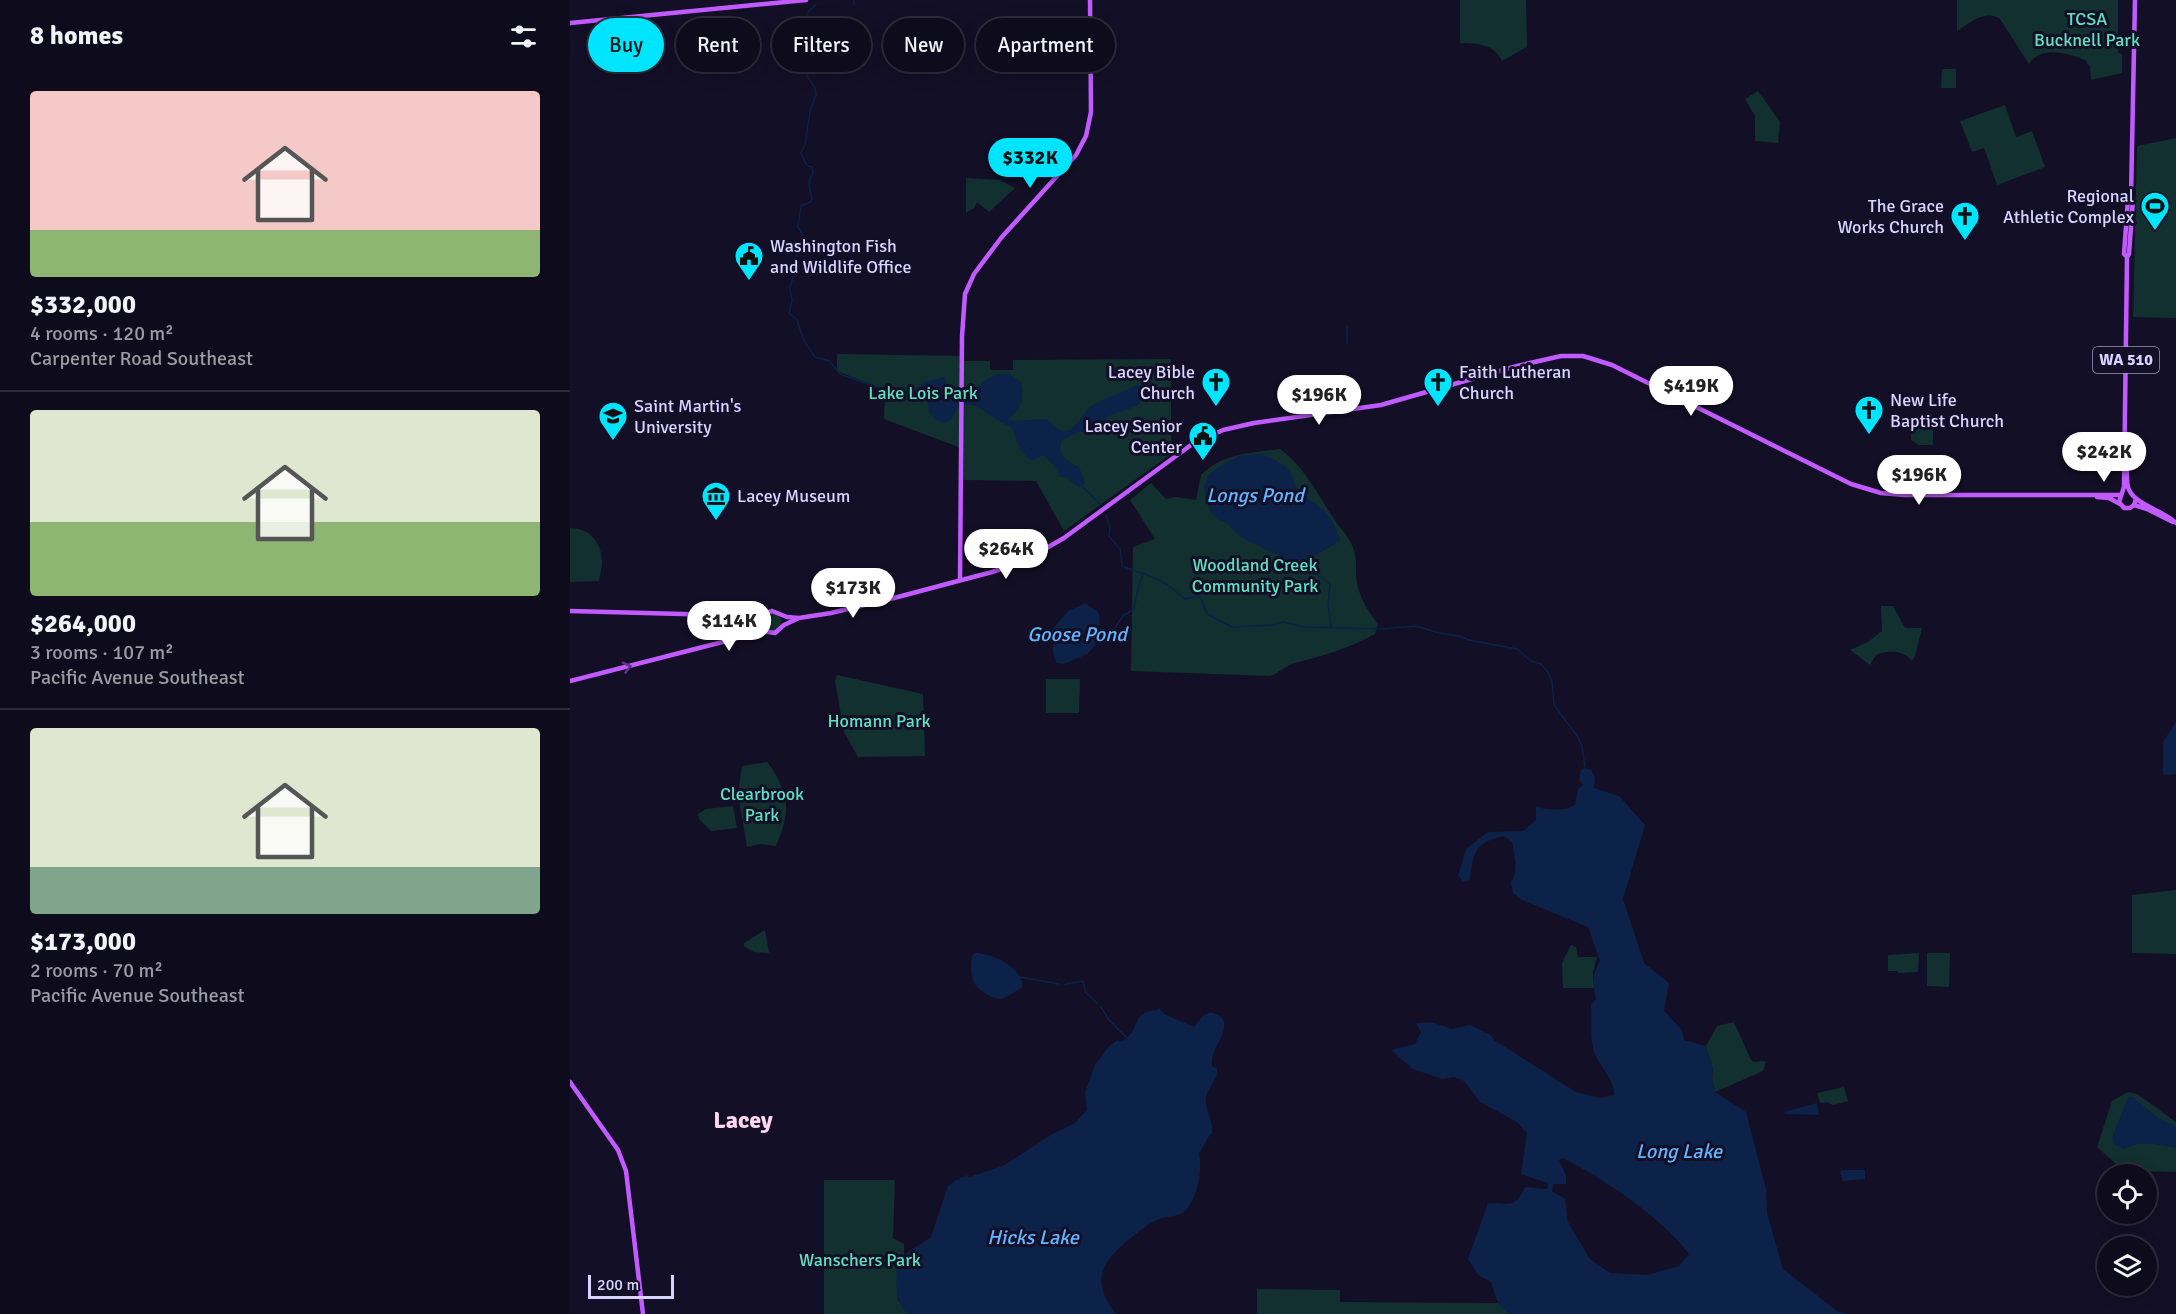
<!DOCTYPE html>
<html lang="en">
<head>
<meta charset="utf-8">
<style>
	:root { --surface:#0e0b1c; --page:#1c1929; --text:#f1f3f6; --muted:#9b9ba3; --line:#2e2b3b; --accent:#00e5ff }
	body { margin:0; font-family:Signika,sans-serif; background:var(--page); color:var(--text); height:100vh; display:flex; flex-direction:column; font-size:22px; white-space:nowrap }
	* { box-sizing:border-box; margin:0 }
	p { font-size:20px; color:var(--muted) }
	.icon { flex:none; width:33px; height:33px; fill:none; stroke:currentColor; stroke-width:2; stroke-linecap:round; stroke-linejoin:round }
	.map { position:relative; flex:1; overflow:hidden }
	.sheet { display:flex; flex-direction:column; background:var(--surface); width:570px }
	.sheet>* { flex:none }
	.guide { position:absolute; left:18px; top:18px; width:570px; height:54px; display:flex; gap:12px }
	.controls { position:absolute; left:1527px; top:1164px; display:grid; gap:12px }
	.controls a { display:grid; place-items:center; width:60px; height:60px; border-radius:50%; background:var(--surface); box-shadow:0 3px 15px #0003,0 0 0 2px var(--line); font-size:30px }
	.scale { position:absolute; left:18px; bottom:15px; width:86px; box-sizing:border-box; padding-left:6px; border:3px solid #d9d4ff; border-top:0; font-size:16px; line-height:21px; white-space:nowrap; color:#d9d4ff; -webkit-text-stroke:4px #130f26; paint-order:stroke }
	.price { position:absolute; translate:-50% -51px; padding:0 14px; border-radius:21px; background:#fff; color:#222; font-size:20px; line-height:39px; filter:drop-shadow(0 2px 3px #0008) }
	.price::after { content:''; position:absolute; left:50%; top:36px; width:18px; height:14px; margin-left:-9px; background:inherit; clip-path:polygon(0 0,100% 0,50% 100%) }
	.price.on { background:var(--accent); color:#111 }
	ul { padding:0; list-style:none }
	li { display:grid; align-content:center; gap:12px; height:318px; padding:0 30px }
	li+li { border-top:2px solid var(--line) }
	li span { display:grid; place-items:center; height:186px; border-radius:6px; color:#555 }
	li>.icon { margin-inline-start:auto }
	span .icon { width:108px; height:108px; fill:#fffc; stroke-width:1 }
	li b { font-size:26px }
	h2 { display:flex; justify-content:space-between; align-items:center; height:72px; padding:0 30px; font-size:26px }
	.chip { padding:0 21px; border-radius:27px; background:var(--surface); box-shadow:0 3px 15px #0003,0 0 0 2px var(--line); font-size:21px; line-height:54px }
	.chip.on { background:var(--accent); color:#111 }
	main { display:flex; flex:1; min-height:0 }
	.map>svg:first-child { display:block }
	.green { fill:#12302f }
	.water { fill:#0c2248; fill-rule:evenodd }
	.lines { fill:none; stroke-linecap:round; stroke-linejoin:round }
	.stream { stroke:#0c2248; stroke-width:1.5 }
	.major { stroke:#c25bff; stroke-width:4.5 }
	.oneway { stroke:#623188 }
	.labels { text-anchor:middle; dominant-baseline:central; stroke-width:6; stroke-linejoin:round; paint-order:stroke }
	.shield { fill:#130f26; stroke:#9e99be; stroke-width:1.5 }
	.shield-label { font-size:16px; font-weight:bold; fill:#d9d4ff }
	.park-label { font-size:18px; fill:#5fe0c0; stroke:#130f26 }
	.poi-label { font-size:18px; fill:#d9d4ff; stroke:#130f26; text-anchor:start }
	.water-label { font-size:20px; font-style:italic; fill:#62b6ff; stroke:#130f26 }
	.district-label { font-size:24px; font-weight:bold; fill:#ffd6f0; stroke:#130f26 }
</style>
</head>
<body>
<main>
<section class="sheet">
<h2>8 homes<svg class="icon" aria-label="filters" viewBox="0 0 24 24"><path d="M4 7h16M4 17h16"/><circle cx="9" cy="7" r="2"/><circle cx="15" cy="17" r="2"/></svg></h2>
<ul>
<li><span style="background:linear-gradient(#f6c9c9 75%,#8fb573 0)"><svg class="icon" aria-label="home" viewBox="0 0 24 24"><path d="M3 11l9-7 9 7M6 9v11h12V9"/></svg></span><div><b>$332,000</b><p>4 rooms · 120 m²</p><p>Carpenter Road Southeast</p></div></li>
<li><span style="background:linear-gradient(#dfe7d0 60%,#8fb573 0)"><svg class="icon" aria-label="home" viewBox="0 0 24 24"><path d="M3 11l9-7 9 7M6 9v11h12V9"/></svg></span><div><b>$264,000</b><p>3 rooms · 107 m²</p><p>Pacific Avenue Southeast</p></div></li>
<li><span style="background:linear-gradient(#dfe7d0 75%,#7fa58c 0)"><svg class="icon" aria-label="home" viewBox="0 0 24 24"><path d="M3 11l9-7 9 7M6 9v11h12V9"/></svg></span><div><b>$173,000</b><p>2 rooms · 70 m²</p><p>Pacific Avenue Southeast</p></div></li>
</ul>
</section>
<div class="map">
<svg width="1606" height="1314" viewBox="0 0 1606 1314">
	<rect width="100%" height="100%" fill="#130f26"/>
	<path class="green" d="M 890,0 L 956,0 L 957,47 L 932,61 C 924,44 907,43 890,43 Z
		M 1387,0 L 1548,0 L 1548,53 L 1552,54 L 1552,73 L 1521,80 L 1520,67 L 1515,60 C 1498,53 1471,45 1459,64 L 1430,19 C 1415,9 1400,23 1387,31 Z
		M 1372,69 L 1386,69 L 1386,88 L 1371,88 Z
		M 1188,91 L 1210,122 L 1208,143 L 1185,141 L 1185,116 L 1175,99 Z
		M 1435,105 L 1446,137 L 1462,131 L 1475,167 L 1427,185 L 1414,148 L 1402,152 L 1390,121 Z
		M 1606,138 L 1606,318 L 1563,317 L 1567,146 Z
		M 396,178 L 430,180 L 445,188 L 419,212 L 407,202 L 404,208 L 396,213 Z
		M 267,354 L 392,356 L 393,361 L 420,361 L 420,370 L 443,370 L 443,360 L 601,359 L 601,454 L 494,531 L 466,481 L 391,480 L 391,448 L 314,419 L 315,390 L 267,371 Z
		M 1341,423 L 1363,423 L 1363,445 L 1349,445 L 1341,440 Z
		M 710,449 C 734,466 748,495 764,519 C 771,529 780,538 784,550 C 788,562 784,575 788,587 C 791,600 800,614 808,624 L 805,634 C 780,648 752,656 725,663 C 716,665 709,673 700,676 L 561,671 L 563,547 L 585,539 L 560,500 L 581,483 L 596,499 L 605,497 L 626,500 L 631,475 C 653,453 681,453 710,449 Z
		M 0,528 C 20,528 32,543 32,562 C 32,569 30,574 29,581 L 0,582 Z
		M 1311,606 L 1323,606 L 1335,628 L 1352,628 L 1345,656 L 1342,661 C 1333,650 1319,650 1306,655 L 1300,665 L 1280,650 L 1298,642 L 1312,631 Z
		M193 622a9 9 0 1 1 18 0a9 9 0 1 1-18 0Z
		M 267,675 L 353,694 L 355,756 L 288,757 L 274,732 L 265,681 Z
		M 476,679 L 510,679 L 509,713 L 476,713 Z
		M 197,762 C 206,772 215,791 216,805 C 217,818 211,834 206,846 L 190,844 L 177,847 L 168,794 L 172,766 Z
		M 163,806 L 167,828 L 141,831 L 129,819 L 128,814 L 136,809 Z
		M 1606,890 L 1606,954 L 1562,953 L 1562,895 Z
		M 195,930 L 199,953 L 184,952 L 174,946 L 174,943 Z
		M 1001,945 L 1006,947 L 1008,957 L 1027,957 L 1023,972 L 1024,988 L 993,988 L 992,963 Z
		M 1349,953 L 1348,972 L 1328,973 L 1328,971 L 1318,971 L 1318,955 Z
		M 1357,953 L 1380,953 L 1379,987 L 1357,986 Z
		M 1164,1022 L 1181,1060 L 1184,1062 L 1196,1061 L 1193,1071 L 1145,1092 L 1142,1078 L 1143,1069 L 1136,1046 L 1147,1026 Z
		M 1274,1087 L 1278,1101 L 1263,1105 L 1256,1102 L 1250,1103 L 1247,1093 Z
		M 1558,1092 L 1567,1094 L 1606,1122 L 1606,1172 L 1554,1171 L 1527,1147 L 1542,1101 Z
		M 254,1180 L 325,1180 L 323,1238 L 334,1244 L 334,1256 L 327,1263 L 328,1300 L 338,1314 L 254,1314 Z
		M 687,1289 L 770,1290 L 770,1302 L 928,1303 L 939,1314 L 687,1314 Z"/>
	<path class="water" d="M 427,374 L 439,374 L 451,382 C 454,399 453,406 440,418 L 441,421 L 477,419 L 492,432 C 507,431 509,418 519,408 C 529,399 552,394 566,385 L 573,386 L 577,394 L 567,406 L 541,415 L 522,431 L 509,432 L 492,440 C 487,455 496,461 509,467 L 515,483 L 510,488 L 501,482 L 497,477 L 490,477 L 484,465 L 473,455 L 463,461 C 449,453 447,442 442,428 C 437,425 431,422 425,419 C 413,412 406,400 391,406 C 383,410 385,419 375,423 L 365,420 L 359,412 L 357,394 L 349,388 L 354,382 L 375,377 L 376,389 L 384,396 L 387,402 L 394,401 L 418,378 Z
		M 690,454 C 701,457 715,464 721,474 C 724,479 725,484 727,489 L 734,492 C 738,501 744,502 751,508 C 760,516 768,529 770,541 L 751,552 L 726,562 L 699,551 L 669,536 L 657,523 L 647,519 L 641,512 L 636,500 L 634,488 L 637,478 L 644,470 L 668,456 Z
		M 515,603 L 527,611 L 529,614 L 530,621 L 525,646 L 517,654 L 494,664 L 487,663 C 479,652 486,642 482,630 L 498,611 Z
		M 1606,722 L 1606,774 L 1593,775 L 1593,742 Z
		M 1015,768 L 1021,770 L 1025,778 L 1024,788 L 1049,796 L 1075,825 L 1053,899 L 1074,963 L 1099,983 L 1094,1011 L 1112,1030 L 1114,1040 L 1136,1046 L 1143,1069 L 1142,1078 L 1145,1092 L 1176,1112 L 1196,1189 L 1197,1213 L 1213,1269 L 1267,1311 L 1278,1314 L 939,1314 L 928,1303 L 921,1282 L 908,1275 L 898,1259 L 918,1203 C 940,1203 945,1209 955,1187 L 977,1189 L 978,1183 L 951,1174 L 957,1133 L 947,1122 L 910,1102 L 894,1081 L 884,1077 L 872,1079 L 843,1069 L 821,1050 L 845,1044 L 851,1032 L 846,1023 L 861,1022 L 882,1029 L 900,1025 L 921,1035 L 924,1040 L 1006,1092 L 1030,1098 L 1044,1095 C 1044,1077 1027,1065 1023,1048 C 1020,1035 1022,1019 1021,1005 L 1026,999 C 1023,986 1022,973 1030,961 L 1018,927 L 952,900 L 943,893 L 941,882 C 949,870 944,856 942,842 L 934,836 C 905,842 903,852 900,880 L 894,882 L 888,876 L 896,849 L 918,832 L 953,831 L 966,820 L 966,807 C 980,810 992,812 1005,805 L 1008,789 L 1013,785 L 1009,780 L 1011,770 ZM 993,1158 C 1033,1178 1092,1218 1119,1254 L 1109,1266 L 1077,1275 L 1040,1273 L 1020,1259 L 998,1222 L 995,1199 L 982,1191 L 983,1184 L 996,1184 L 996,1175 L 989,1160 Z
		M 405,953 C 421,952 456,969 452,988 C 445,991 437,998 430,999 C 425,999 420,996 416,994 C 400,985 400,973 402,956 Z
		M 589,1008 L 594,1014 L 624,1027 C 630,1020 635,1009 646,1014 C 664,1022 648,1041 644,1052 C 642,1056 642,1061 642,1066 L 647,1069 C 648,1082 634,1089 636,1104 C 637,1115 644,1122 642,1133 L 639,1136 L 629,1154 C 633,1170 627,1199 615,1211 C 608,1217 597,1216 589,1219 C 579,1223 570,1231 562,1237 C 532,1261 519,1279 546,1314 L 338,1314 C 323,1301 327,1280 327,1263 L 332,1256 L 361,1237 L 378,1186 L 386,1180 L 398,1175 L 399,1177 L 433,1166 L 481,1135 L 505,1123 L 517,1110 L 515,1092 L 525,1065 L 539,1046 L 548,1040 L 551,1042 C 572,1031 559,1011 588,1010 Z
		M 1558,1097 L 1563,1097 L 1587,1117 L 1606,1127 L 1606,1148 L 1584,1144 L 1566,1144 L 1554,1149 L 1543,1144 L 1542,1138 Z
		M 1247,1103 L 1249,1115 L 1215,1114 L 1214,1112 Z
		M 1272,1170 L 1295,1170 L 1295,1179 L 1273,1181 L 1270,1172 Z"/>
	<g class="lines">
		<path class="stream" d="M 284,1 L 284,5
			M 246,5 L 239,11 L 226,35 L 236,63 L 237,76 L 245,88 L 246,95 L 240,111 L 235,145 L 231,153 L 237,166 L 242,167 L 243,174 C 235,183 241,189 242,199 L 240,202 L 231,206 L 228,227 L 234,237 L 224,261 L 225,269 L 220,288 L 222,301 L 219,313 L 227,320 L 234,341 L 245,357 L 259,361 L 270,374 L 320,392 C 331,391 338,385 349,388
			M 777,327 L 777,343
			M 512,486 L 531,505
			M 536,515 L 540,528 L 539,536 L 550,549 L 552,566 C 567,572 582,575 596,584 C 603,588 608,594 615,599 L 628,596 L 631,598 L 637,614 L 662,627 L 703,625 L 713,622 L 735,627 L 810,629 L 846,626 L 869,633 L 889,636 L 899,640 L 947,649 L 961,661 L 971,664 L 978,672 L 982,681 L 984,705 L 1008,737 L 1012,747 L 1015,767
			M 725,560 C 733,570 750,575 760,584 L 758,604 L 761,626
			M 527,640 L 538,638 L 553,616 L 564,609 L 569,584 L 573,573
			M 450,977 L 489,984
			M 495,984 L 513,981 L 516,993 L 527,1003
			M 531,1007 L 539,1020 L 557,1038"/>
		<path class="major" d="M 0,23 L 236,0
			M 1561,196 L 1558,199 L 1554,254 L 1557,257 L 1554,487 L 1549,502 L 1554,508 L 1560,508 L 1564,505 L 1566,499
			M 1557,257 L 1559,254 L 1563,199 L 1561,196 L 1565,0
			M 1556,468 C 1558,474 1556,480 1558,487 C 1562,504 1593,510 1606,523
			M 1527,497 L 1539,498 L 1550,504
			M 1564,505 L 1577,509 L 1603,522
			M 390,580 L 392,336 L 395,294 L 404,274 L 431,238 L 506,155 L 516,136 L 521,112 L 520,0
			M 0,611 L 187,616 L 202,611 L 217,617 L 229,618
			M 193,614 L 190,623 L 194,631
			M 0,681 L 168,638 L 191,631 L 205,633 L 214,625 L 229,618 L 261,613 L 324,598 L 422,572 L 454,561 L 494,538 L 621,445 L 653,430 L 684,423 L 811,405 L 947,366 L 991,356 L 1013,356 L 1042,365 L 1281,484 L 1311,493 L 1334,495 L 1550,495
			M 0,1082 L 48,1150 L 56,1171 L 73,1314"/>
	</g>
	<defs><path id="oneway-chevron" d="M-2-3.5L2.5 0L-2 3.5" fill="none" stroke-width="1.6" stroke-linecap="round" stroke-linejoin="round" transform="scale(1.5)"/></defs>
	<use class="oneway" href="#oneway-chevron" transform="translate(57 667) rotate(-14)"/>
	<defs>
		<g id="stadium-pin" transform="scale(1.5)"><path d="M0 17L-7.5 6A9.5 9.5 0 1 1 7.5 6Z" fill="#00e5ff" stroke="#130f26"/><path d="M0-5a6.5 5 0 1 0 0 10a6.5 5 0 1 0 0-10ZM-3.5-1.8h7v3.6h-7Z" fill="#111"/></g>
		<g id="church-pin" transform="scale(1.5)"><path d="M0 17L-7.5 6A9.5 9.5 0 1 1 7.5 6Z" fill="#00e5ff" stroke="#130f26"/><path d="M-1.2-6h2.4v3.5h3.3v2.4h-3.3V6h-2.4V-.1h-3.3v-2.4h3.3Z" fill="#111"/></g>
		<g id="civic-pin" transform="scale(1.5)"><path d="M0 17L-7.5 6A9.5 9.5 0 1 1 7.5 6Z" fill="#00e5ff" stroke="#130f26"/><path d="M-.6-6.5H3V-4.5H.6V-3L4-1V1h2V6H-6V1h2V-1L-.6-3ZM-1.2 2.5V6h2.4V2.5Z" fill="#111"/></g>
		<g id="university-pin" transform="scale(1.5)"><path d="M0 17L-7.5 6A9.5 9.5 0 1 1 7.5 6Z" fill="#00e5ff" stroke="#130f26"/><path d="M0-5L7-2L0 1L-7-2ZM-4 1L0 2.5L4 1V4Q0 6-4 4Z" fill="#111"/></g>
		<g id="museum-pin" transform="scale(1.5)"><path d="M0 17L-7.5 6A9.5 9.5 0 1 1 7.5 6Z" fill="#00e5ff" stroke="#130f26"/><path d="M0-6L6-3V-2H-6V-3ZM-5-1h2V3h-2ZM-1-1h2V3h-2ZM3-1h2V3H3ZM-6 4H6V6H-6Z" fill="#111"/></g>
	</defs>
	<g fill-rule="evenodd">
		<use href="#stadium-pin" x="1585" y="206"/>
		<use href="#church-pin" x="1395" y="216"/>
		<use href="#civic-pin" x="179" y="256"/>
		<use href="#church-pin" x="646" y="382"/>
		<use href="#church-pin" x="868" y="382"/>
		<use href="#church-pin" x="1299" y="410"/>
		<use href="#university-pin" x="43" y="416"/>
		<use href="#civic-pin" x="633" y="436"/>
		<use href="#museum-pin" x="146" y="496"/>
	</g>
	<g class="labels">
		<rect class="shield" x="1523" y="347" width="66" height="26" rx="4.5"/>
		<g class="shield-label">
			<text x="1556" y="360">WA 510</text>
		</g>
		<g class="park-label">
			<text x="1517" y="19">TCSA<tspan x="1517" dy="21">Bucknell Park</tspan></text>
			<text x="353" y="393">Lake Lois Park</text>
			<text x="685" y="565">Woodland Creek<tspan x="685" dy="21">Community Park</tspan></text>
			<text x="309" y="721">Homann Park</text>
			<text x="192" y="794">Clearbrook<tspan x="192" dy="21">Park</tspan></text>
			<text x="290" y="1260">Wanschers Park</text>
		</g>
		<g class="poi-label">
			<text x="1564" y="196" text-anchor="end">Regional<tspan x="1564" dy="21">Athletic Complex</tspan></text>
			<text x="1374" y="206" text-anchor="end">The Grace<tspan x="1374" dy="21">Works Church</tspan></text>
			<text x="200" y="246">Washington Fish<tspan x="200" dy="21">and Wildlife Office</tspan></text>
			<text x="625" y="372" text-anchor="end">Lacey Bible<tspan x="625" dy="21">Church</tspan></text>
			<text x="889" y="372">Faith Lutheran<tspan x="889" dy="21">Church</tspan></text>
			<text x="1320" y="400">New Life<tspan x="1320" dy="21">Baptist Church</tspan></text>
			<text x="64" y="406">Saint Martin's<tspan x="64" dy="21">University</tspan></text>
			<text x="612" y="426" text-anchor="end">Lacey Senior<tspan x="612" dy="21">Center</tspan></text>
			<text x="167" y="496">Lacey Museum</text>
		</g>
		<g class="water-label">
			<text x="685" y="495">Longs Pond</text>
			<text x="507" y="634">Goose Pond</text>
			<text x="1109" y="1151">Long Lake</text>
			<text x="463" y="1237">Hicks Lake</text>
		</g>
		<g class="district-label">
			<text x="173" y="1120">Lacey</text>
		</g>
	</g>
</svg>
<div class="controls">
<a><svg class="icon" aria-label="locate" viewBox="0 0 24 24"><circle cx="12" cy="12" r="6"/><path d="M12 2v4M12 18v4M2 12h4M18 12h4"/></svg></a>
<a><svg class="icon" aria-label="layers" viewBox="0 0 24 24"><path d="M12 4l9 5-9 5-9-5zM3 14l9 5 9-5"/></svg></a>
</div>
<div class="scale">200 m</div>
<b class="price on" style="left:460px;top:189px">$332K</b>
<b class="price" style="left:1121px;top:417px">$419K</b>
<b class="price" style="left:749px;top:426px">$196K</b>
<b class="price" style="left:1534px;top:483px">$242K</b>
<b class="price" style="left:1349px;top:506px">$196K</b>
<b class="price" style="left:436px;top:580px">$264K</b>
<b class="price" style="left:283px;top:619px">$173K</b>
<b class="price" style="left:159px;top:652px">$114K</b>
<div class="guide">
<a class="chip on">Buy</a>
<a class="chip">Rent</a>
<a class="chip">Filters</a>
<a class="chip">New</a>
<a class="chip">Apartment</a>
</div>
</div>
</main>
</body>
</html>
